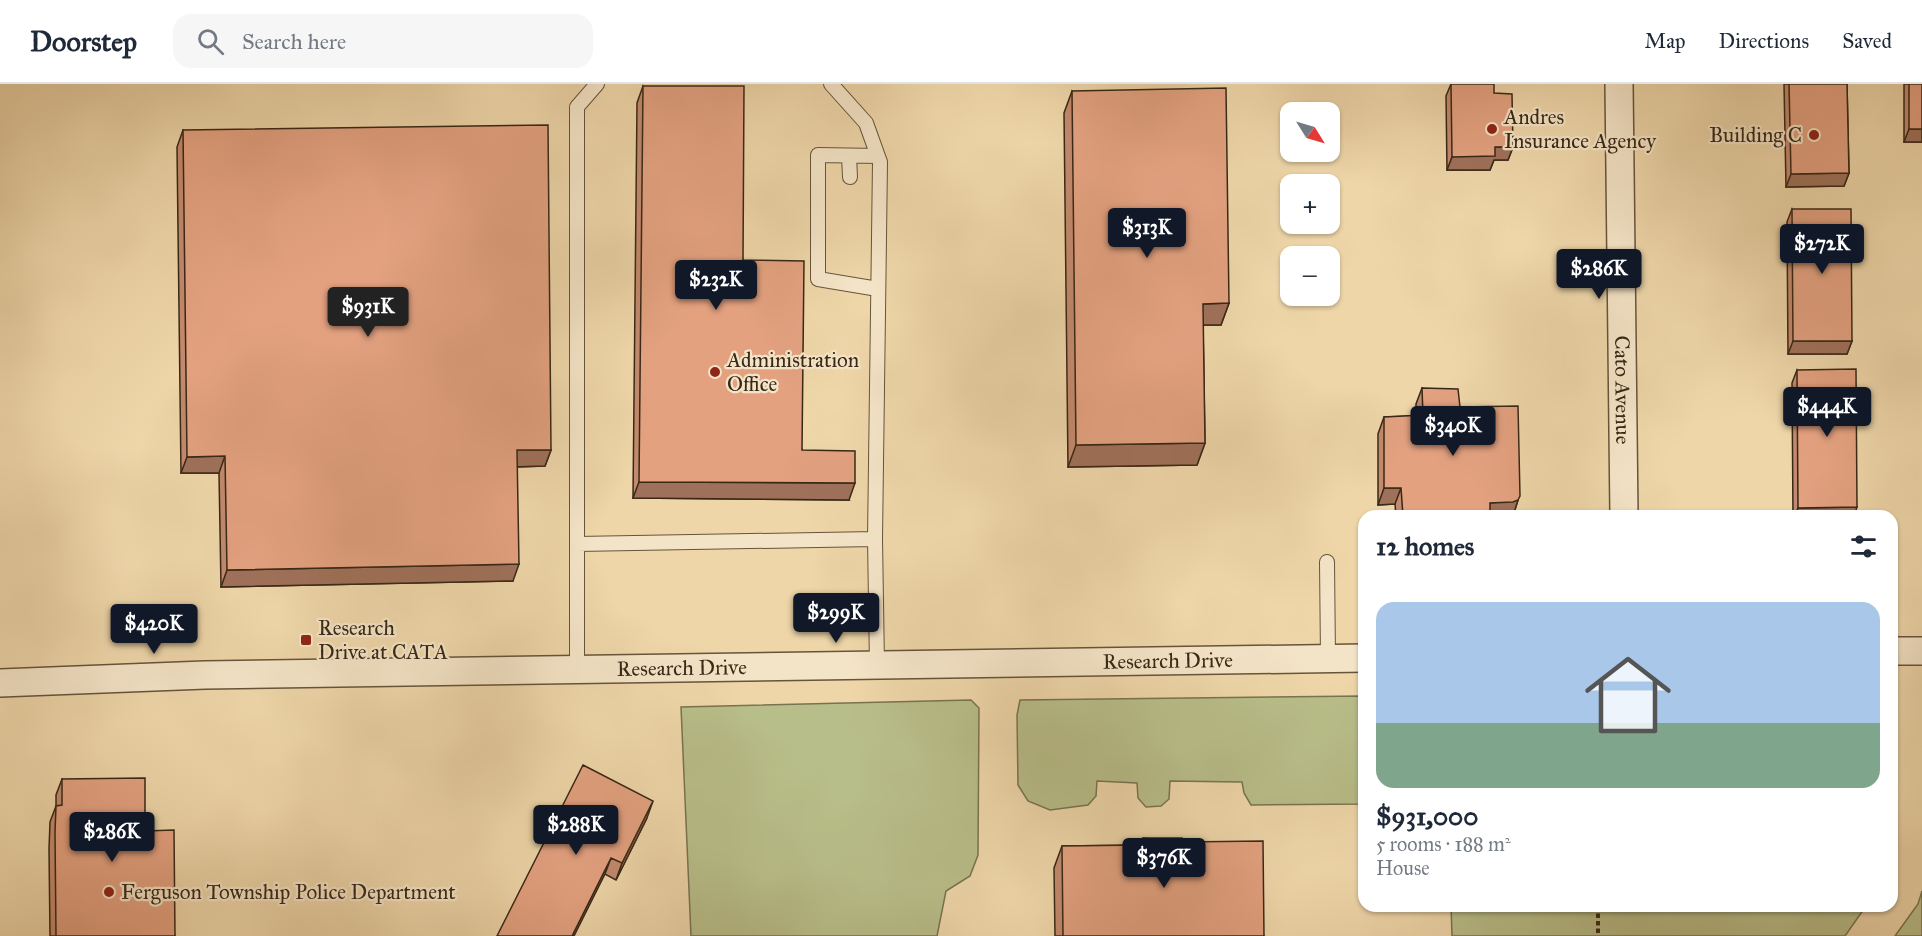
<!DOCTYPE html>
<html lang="en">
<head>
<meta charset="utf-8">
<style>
	:root { --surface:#fff; --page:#f6f6f7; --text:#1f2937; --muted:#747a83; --line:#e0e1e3; --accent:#111827 }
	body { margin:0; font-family:"IM FELL Great Primer",serif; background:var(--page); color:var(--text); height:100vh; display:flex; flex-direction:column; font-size:22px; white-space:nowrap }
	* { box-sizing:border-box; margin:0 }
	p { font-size:20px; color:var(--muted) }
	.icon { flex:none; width:33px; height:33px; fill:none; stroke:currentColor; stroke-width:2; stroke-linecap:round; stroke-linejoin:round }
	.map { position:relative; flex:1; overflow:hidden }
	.sheet { position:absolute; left:1358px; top:426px; width:540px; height:402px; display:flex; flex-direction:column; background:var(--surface); border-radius:18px; box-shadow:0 2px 4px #0004 }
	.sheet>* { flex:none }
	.needle { width:39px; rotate:127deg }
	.fabs { position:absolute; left:1280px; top:18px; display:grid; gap:12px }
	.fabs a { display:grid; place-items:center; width:60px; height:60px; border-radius:12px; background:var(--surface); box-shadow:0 2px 4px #0004; font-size:30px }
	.price { position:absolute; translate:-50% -51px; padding:0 14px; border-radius:6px; background:var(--accent); color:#fff; font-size:20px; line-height:39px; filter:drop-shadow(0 2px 3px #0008) }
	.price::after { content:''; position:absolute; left:50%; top:36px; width:18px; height:14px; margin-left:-9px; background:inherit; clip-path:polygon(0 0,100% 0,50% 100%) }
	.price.selected { background:#222; color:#fff }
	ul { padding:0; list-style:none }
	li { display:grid; align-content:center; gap:12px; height:318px; padding:0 18px }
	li+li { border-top:2px solid var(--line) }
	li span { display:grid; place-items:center; height:186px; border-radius:18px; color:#555 }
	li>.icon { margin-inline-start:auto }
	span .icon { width:108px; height:108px; fill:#fffc; stroke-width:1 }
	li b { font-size:26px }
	h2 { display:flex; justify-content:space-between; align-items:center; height:72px; padding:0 18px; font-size:26px }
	header { display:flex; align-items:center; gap:36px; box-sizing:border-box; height:84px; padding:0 30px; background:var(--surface); border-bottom:2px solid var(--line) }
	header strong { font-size:28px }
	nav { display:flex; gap:33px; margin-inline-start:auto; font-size:21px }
	.search { width:420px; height:54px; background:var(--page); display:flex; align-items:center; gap:15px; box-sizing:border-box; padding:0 21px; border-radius:18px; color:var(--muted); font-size:22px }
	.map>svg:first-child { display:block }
	.green { fill:#b8be89; stroke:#787350; stroke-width:1.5 }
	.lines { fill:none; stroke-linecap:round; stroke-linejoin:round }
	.service-casing { stroke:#66543b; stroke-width:16 }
	.minor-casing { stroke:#66543b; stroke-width:30 }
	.path { stroke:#382816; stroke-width:4; stroke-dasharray:4.5 3; stroke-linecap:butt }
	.service { stroke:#f4e4c7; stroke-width:14 }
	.minor { stroke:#f4e4c7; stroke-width:27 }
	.wall { fill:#c38a6e; stroke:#382816; stroke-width:1.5 }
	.shaded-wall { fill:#9f715a; stroke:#382816; stroke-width:1.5 }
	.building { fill:#e3a180; stroke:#382816; stroke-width:1.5 }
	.poi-dot { fill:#8f2418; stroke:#f4e4c7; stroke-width:2 }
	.labels { text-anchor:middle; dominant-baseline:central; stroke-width:4.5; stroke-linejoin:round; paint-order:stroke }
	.poi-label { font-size:21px; fill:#382816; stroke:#f4e4c7; text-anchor:start }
	.street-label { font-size:21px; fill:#382816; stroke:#f4e4c7 }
</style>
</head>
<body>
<header>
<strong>Doorstep</strong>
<div class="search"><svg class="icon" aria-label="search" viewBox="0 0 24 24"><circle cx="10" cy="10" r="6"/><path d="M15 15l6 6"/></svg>Search here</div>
<nav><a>Map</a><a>Directions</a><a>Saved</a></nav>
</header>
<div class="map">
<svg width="1922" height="852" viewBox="0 0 1922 852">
	<rect width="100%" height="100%" fill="#eed6a9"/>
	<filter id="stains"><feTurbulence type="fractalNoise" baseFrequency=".00333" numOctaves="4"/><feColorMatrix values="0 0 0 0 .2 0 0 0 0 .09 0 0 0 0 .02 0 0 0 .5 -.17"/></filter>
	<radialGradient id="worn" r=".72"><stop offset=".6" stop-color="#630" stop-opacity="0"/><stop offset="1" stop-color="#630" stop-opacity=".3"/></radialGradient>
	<path class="green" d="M 1363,612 L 1363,720 L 1251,721 L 1244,709 L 1242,698 L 1170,697 L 1169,715 L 1161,722 L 1146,723 L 1138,714 L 1137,699 L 1097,697 L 1096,712 L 1088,721 L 1050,726 L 1028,717 L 1018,701 L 1017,631 L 1020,616 Z
		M 971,616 L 979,624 L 978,771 L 970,792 L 946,807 L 937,852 L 691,852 L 681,623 Z
		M 1922,807 L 1922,852 L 1895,852 L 1918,820 Z
		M 1451,822 L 1866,822 L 1845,852 L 1452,852 Z"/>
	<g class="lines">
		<g class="service-casing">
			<path id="service" d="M 831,0 L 866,39 L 880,78 L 875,455 L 877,582
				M 849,72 L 850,93
				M 878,72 L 818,71 L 818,195 L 878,205
				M 577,460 L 875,455
				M 1327,478 L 1328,574
				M 577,586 L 577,23 L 597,0"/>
		</g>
		<g class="minor-casing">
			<g id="minor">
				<path id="s1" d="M 1619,0 L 1624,432"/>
				<path d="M 1892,567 L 1922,567"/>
				<path id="s2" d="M 0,599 L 205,591 L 1364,574"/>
			</g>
		</g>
		<path class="path" d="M 1598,822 L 1598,852"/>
		<use href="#service" class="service"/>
		<use href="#minor" class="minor"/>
	</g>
	<path class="wall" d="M 1451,0 L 1494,9 L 1513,63 L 1508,76 L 1494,76 L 1490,86 L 1447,86 L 1446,12 Z
		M 1784,0 L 1847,0 L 1849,89 L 1844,102 L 1786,103 Z
		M 1904,0 L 1922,0 L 1922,58 L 1904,58 Z
		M 643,2 L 743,176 L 802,366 L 849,416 L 633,414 L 637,19 Z
		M 1072,7 L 1229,219 L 1221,241 L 1203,241 L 1205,359 L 1197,381 L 1068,383 L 1064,29 Z
		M 183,46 L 551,366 L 545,382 L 517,383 L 513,497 L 221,503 L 219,389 L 181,389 L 177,63 Z
		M 1792,125 L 1852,257 L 1847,270 L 1788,270 L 1787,138 Z
		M 1797,286 L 1854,432 L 1793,432 L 1792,299 Z
		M 1422,304 L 1460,323 L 1518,416 L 1513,432 L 1396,432 L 1395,420 L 1378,421 L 1378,350 L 1384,333 L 1416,332 L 1416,320 Z
		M 62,695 L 145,747 L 175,852 L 50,852 L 49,765 L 50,738 L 56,722 L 56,711 Z
		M 647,734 L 616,796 L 605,790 L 497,852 Z
		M 1143,754 L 1182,758 L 1264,852 L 1055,852 L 1054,784 L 1062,762 L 1141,761 Z"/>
	<path class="shaded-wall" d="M 1909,45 L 1922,45 L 1922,58 L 1904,58 Z
		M 1495,63 L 1513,63 L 1508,76 L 1494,76 L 1490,86 L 1447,86 L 1452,73 Z
		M 1849,89 L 1844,102 L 1786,103 L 1791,90 Z
		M 1229,219 L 1221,241 L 1195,241 L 1203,220 Z
		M 1793,257 L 1852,257 L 1847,270 L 1788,270 Z
		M 1205,359 L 1197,381 L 1068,383 L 1076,361 Z
		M 517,366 L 551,366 L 545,382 L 511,383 Z
		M 225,372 L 219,389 L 181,389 L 187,373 Z
		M 639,398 L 855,399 L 849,416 L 633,414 Z
		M 1384,404 L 1401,404 L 1395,420 L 1378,421 Z
		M 1518,416 L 1513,432 L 1485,432 L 1490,419 Z
		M 1857,423 L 1854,432 L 1795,432 L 1798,424 Z
		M 519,480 L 513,497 L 221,503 L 227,486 Z
		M 653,717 L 647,734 L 616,796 L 622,779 Z
		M 611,774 L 605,790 L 574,852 L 572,852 Z"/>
	<path class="building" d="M 1451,0 L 1494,0 L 1494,9 L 1512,10 L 1513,63 L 1495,63 L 1495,72 L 1452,73 Z
		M 1789,0 L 1847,0 L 1849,89 L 1791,90 Z
		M 1909,0 L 1922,0 L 1922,45 L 1909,45 Z
		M 643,2 L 744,2 L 743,176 L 804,177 L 802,366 L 855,367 L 855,399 L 639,398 Z
		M 1226,4 L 1229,219 L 1203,220 L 1205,359 L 1076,361 L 1072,7 Z
		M 548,41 L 551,366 L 517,366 L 519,480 L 227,486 L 225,372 L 187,373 L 183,46 Z
		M 1792,125 L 1851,125 L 1852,257 L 1793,257 Z
		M 1856,285 L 1857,423 L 1798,424 L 1797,286 Z
		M 1422,304 L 1458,305 L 1460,323 L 1518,322 L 1520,412 L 1518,416 L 1513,418 L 1490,419 L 1490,432 L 1403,432 L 1401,404 L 1384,404 L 1384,333 L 1423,331 Z
		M 583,681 L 653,717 L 622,779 L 611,774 L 572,852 L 497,852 Z
		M 145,694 L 145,747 L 174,746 L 175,852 L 56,852 L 55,748 L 56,722 L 62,721 L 62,695 Z
		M 1143,754 L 1182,754 L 1182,758 L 1263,757 L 1264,852 L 1063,852 L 1062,762 L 1143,761 Z"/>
	<g class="poi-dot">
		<circle cx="1492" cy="45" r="6"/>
		<circle cx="1814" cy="51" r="6"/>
		<circle cx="715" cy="288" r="6"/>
		<rect x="300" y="550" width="12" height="12" rx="3"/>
		<circle cx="109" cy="808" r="6"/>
	</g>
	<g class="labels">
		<g class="poi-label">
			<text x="1504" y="33">Andres<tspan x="1504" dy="24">Insurance Agency</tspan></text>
			<text x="1802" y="51" text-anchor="end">Building C</text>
			<text x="727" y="276">Administration<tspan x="727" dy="24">Office</tspan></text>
			<text x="318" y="544">Research<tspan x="318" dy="24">Drive at CATA</tspan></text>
			<text x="121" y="808">Ferguson Township Police Department</text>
		</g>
		<g class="street-label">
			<text stroke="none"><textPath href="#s1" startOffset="306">Cato Avenue</textPath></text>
			<text stroke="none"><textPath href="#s2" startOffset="1168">Research Drive</textPath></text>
			<text stroke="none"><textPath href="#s2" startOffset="682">Research Drive</textPath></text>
		</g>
	</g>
	<rect width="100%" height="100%" filter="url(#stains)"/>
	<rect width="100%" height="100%" fill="url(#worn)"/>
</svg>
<div class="fabs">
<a><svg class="needle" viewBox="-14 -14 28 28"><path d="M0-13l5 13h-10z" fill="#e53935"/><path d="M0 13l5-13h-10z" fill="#747a83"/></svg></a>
<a>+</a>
<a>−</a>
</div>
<b class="price" style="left:1147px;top:175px">$313K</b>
<b class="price" style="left:1822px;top:191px">$272K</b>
<b class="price" style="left:1599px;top:216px">$286K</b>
<b class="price" style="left:716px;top:227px">$232K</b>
<b class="price selected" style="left:368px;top:254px">$931K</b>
<b class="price" style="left:1827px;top:354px">$444K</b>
<b class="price" style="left:1453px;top:373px">$340K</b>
<b class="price" style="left:836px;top:560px">$299K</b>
<b class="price" style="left:154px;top:571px">$420K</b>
<b class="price" style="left:576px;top:772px">$288K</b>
<b class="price" style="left:112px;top:779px">$286K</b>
<b class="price" style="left:1164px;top:805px">$376K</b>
<section class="sheet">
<h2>12 homes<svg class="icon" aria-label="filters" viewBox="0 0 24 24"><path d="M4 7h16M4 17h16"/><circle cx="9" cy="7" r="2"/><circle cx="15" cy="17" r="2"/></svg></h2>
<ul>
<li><span style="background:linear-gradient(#a9c7e8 65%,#7fa58c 0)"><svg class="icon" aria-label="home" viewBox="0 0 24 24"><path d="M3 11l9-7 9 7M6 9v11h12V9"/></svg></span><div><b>$931,000</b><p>5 rooms · 188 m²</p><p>House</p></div></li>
</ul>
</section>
</div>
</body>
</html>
